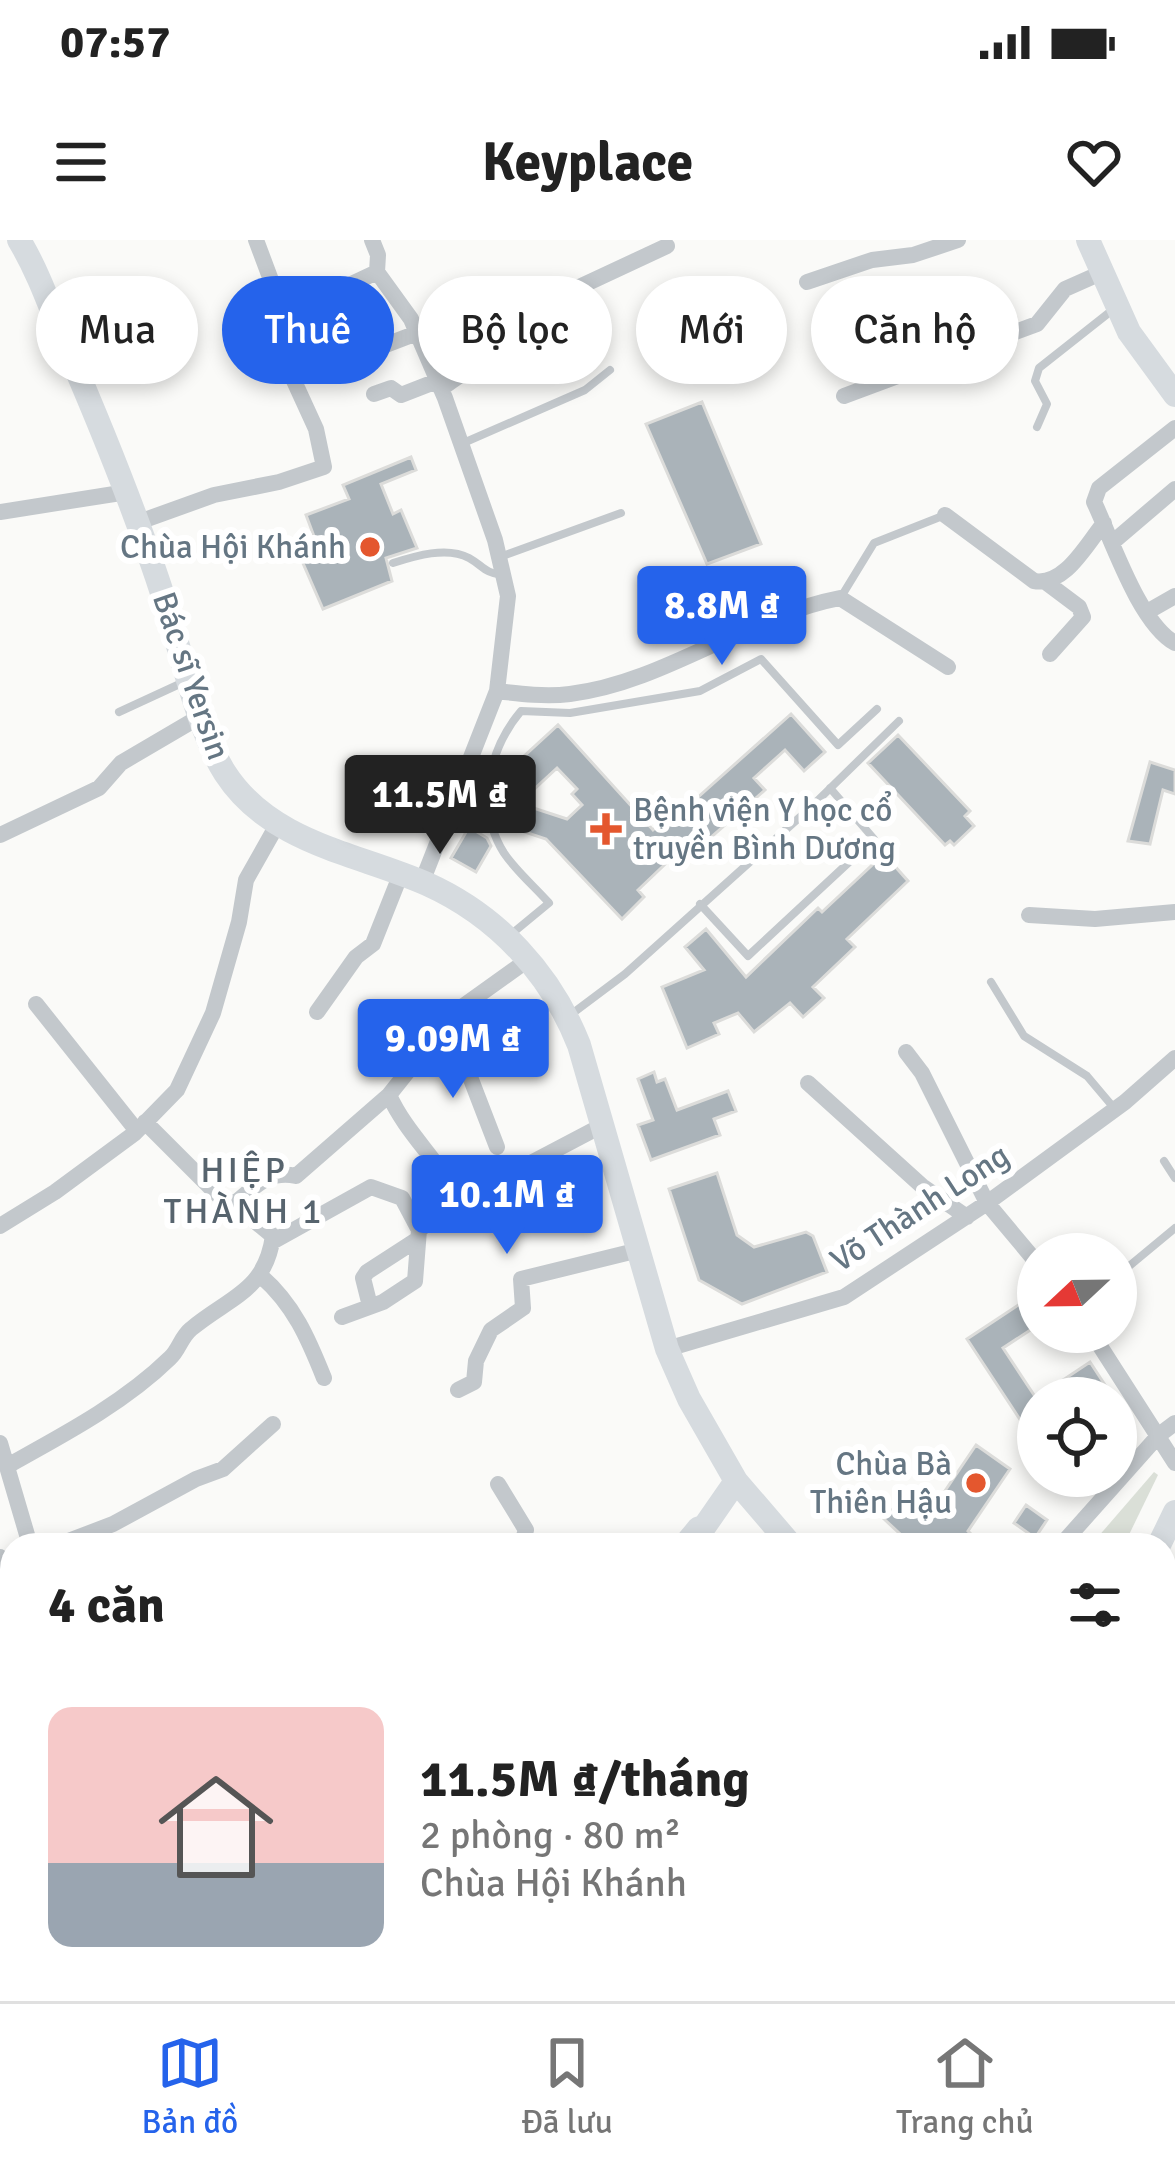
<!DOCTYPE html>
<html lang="vi">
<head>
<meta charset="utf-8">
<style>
	:root { --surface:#fff; --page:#f2f2f2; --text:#222; --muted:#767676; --line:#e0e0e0; --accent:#2563eb }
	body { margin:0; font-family:Signika,sans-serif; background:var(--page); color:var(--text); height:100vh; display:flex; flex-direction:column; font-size:45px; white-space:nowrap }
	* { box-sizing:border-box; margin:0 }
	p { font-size:39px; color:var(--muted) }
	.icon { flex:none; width:66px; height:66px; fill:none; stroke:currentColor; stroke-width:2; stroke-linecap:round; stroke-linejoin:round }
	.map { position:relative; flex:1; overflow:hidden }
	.panel { position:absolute; left:0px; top:1293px; width:1176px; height:468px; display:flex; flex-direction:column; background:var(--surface); border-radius:36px 36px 0 0; box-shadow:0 6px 18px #0003 }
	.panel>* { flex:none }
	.top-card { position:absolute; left:36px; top:36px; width:1104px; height:108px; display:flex; gap:24px }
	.needle { width:78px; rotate:248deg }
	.buttons { position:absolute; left:1017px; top:993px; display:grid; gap:24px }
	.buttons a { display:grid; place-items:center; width:120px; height:120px; border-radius:50%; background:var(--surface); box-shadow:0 6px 18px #0003; font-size:60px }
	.price { position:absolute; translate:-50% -102px; padding:0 27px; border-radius:12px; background:var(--accent); color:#fff; font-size:39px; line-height:78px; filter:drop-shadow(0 3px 6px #0008) }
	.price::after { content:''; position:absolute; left:50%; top:72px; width:36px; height:27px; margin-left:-18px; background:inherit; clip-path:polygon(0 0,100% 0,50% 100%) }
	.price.active { background:#222; color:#fff }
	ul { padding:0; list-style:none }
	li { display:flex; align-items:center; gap:36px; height:300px; padding:0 48px }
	li span { display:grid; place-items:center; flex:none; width:336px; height:240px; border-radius:24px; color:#555 }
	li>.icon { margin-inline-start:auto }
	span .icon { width:144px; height:144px; fill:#fffc; stroke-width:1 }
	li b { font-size:51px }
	h2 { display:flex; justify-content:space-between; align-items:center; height:144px; padding:0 48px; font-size:51px }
	.chip { padding:0 42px; border-radius:54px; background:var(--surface); box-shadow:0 6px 18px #0003; font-size:42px; line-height:108px }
	.chip.active { background:var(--accent); color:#fff }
	.status { display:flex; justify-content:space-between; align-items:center; height:84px; padding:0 60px; background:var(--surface); direction:ltr }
	.status svg { height:33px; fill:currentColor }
	header { display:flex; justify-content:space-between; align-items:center; height:156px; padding:0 48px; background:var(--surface); font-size:54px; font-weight:800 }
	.tab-bar { display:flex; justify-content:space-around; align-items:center; height:168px; border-top:3px solid var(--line); background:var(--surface); font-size:33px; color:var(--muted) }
	.tab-bar a { display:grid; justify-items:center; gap:6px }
	.tab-bar .active { color:var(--accent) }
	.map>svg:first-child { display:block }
	.green { fill:#dadfd7 }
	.building { fill:#aab3b9; stroke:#dcdcda; stroke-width:3 }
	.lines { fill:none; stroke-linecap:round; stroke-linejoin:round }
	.lane { stroke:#c3c8cc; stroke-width:8 }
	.street { stroke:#c3c8cc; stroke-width:16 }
	.secondary { stroke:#d6dbdf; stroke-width:24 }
	.poi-dot { fill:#e4572e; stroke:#fff; stroke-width:4.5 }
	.labels { text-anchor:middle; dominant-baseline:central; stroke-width:12; stroke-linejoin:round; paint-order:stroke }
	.poi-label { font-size:33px; fill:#657683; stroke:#fff; text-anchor:end }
	.street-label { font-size:33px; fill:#657683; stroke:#fff }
	.neighbourhood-label { font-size:36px; letter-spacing:3px; fill:#57646e; stroke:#fff }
</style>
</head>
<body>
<div class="status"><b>07:57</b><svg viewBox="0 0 49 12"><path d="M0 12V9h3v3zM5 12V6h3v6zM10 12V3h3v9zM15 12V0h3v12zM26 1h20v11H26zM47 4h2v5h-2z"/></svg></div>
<header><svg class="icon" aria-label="menu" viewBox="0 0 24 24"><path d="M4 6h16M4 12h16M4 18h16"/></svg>Keyplace<svg class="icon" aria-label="heart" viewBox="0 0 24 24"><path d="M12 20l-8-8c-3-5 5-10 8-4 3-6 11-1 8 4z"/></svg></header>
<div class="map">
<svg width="1175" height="1761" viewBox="0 0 1175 1761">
	<rect width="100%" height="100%" fill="#fafaf8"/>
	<path class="green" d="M 1154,1232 L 1158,1235 L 1124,1305 L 1091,1305 Z"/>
	<path class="building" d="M 702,162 L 761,304 L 707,324 L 646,184 Z
		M 411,217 L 416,230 L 381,244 L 393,274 L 401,270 L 417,308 L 386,318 L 392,341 L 323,369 L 299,314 L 318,307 L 306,275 L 349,259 L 343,245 Z
		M 791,474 L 825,512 L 804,531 L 785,510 L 754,538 L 765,550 L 708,600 L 700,591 L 638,650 L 644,657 L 622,679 L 546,599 L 501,584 L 509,560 L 567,579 L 582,565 L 572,554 L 577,549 L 557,528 L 531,552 L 510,529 L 558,485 L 653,590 L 674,571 L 678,575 Z
		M 898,495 L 970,571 L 965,576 L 974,586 L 954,605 L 950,601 L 945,605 L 868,523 Z
		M 1150,522 L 1175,530 L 1175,554 L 1163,550 L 1150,604 L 1128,601 Z
		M 469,587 L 487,598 L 491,606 L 476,632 L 451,618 Z
		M 884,614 L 908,641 L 847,699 L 855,707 L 813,747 L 824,758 L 803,777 L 790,763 L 754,792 L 738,773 L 714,783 L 719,794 L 687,808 L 662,747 L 704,730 L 685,707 L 706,689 L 746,737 L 818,668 L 822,672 Z
		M 654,832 L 657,842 L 665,839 L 677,870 L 728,851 L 736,871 L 714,879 L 720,895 L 651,920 L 638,885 L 653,880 L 638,839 Z
		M 717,933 L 737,995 L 754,1007 L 806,992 L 813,996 L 827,1032 L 742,1064 L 699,1040 L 669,949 Z
		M 1038,1052 L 1038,1085 L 1003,1108 L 1036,1158 L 1090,1122 L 1107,1148 L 1091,1158 L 1036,1158 L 1038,1207 L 967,1099 Z
		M 976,1205 L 1010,1229 L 968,1291 L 982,1305 L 948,1305 L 939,1297 L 931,1305 L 912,1305 L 884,1279 L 910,1250 L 932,1270 Z
		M 1026,1265 L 1047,1280 L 1035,1298 L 1014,1283 Z
		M 681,1749 L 728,1749 L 739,1761 L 692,1761 Z"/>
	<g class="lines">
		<path class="lane" d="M 1037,187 L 1047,164 L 1035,141 L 1039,128 L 1115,68
			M 461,204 L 585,150 L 610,130
			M 500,317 L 621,273
			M 393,323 C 415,316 447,306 469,318 C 483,326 485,333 502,335
			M 841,357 L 874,303 L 945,275
			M 119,472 L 184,442
			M 700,664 L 748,716 L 874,599 L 830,548
			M 509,696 L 549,663 C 535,647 516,631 504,613 C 475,567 489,509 521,471 L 570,473 L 700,451 L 761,419 L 838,505 L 877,469
			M 991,742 L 1024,796 L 1087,836 L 1114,868
			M 569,776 L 625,734 L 810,568 L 899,481
			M 1164,921 L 1175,938
			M 1116,1037 L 1175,988"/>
		<path class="street" d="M 256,0 L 280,64 L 290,73 L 377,32
			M 372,0 L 378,15 L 377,32
			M 377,32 L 411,79 L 445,158 L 495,300 L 508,356 L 497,451 L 422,642
			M 807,42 L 872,20 L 913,15 L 958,0
			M 441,149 C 474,123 526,99 547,62 L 667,6
			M 374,154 L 391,148 L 401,155 L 437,141
			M 844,156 L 1037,84 L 1065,49 L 1101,33
			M 1175,188 L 1099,248 L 1094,262 C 1112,300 1139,383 1175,403
			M 0,272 L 127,252
			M 945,275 L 1034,341 C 1065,346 1086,305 1104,283
			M 139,282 L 214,255 L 279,242 L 324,227 L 316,189 L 289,130 L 287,112 L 321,99 L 340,104 L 383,106 L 417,93
			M 1113,302 L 1175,249
			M 1047,343 L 1079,367 L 1083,377 L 1050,414
			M 1147,372 L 1175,356
			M 497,451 C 521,454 546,457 570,454 C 663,443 747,376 840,358 L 948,427
			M 0,595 L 99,548 L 121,523 L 201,476
			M 1029,675 L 1095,679 L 1175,672
			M 36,764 L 137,891
			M 317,772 L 356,717 L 373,704 L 400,636
			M 436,795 L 467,829 L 497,907
			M 906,812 L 922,833 L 987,963 L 1038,1024
			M 808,843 L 922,946 L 967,977
			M 389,855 C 407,895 441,922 459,961
			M 145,882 L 220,957 L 234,964 C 255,947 268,930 296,936 L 389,855 L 455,772 L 529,719
			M 0,986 L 55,952 L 135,893 L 177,850 L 213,773 L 239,682 L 246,640 L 277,585
			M 272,1002 L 371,947 L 402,958 L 419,990
			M 261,1036 C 294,1065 308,1098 324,1138
			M 370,1066 L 363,1038 L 367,1032 L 418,999
			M 342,1077 L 383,1062 L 415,1041 L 419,990 L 453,964 L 603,885
			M 1091,1092 L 1175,1223
			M 667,1109 L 844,1057 L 987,963 L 1125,862 L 1175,818
			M 458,1150 L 474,1142 L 476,1121 L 491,1090 L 523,1068 L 521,1039 L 639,1010
			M 0,1203 L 30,1305
			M 7,1226 C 63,1195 124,1163 170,1118 C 179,1110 181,1097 191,1089 C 229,1057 265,1052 273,996 L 234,964
			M 498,1244 L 526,1290 L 521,1305
			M 58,1305 L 113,1284 L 196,1239 L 223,1229 L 273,1184
			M 1061,1305 L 1159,1195 L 1175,1183
			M 0,1317 L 12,1384
			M 1164,1633 L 1175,1644
			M 119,1749 L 126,1761
			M 154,1749 L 160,1761
			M 238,1749 L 242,1761
			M 871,1749 L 880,1761
			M 523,1761 L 535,1749"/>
		<path class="secondary" d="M 19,0 C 39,33 52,72 67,108 C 103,191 137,275 165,362 C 181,411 198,491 225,533 C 271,604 357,613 427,644 C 498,676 551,734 579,805 L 667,1109 L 689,1159 L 736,1241 L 791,1305
			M 1088,0 L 1129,92 L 1175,155
			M 685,1305 L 699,1288 L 702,1290 L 736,1241
			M 1159,1305 L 1175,1272
			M 1164,1502 L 1175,1499
			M 0,1651 L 12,1649
			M 800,1761 L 813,1749"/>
	</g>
	<g class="poi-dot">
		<circle cx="370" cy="307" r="12"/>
		<path d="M600 571h12v12h12v12h-12v12h-12v-12h-12v-12h12z"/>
		<circle cx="976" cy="1243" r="12"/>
	</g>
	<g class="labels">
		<g class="poi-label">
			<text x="346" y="307">Chùa Hội Khánh</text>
			<text x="633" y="570" text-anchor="start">Bệnh viện Y học cổ<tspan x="633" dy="38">truyền Bình Dương</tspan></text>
			<text x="952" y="1224">Chùa Bà<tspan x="952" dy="38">Thiên Hậu</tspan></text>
		</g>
		<g class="street-label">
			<text transform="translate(191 436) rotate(71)">Bác sĩ Yersin</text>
			<text transform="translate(920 968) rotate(-33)">Võ Thành Long</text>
		</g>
		<g class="neighbourhood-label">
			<text x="244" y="930">HIỆP<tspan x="244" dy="41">THÀNH 1</tspan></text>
		</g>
	</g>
</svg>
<div class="buttons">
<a><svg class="needle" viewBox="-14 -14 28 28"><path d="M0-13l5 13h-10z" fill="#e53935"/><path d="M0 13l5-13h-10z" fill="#767676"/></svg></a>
<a><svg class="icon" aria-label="locate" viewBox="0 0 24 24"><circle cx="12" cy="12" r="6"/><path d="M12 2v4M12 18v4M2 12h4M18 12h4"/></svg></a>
</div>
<b class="price" style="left:722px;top:428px">8.8M ₫</b>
<b class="price active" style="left:440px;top:617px">11.5M ₫</b>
<b class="price" style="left:453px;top:861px">9.09M ₫</b>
<b class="price" style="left:507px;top:1017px">10.1M ₫</b>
<div class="top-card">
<a class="chip">Mua</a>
<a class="chip active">Thuê</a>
<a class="chip">Bộ lọc</a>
<a class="chip">Mới</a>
<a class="chip">Căn hộ</a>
</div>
<section class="panel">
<h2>4 căn<svg class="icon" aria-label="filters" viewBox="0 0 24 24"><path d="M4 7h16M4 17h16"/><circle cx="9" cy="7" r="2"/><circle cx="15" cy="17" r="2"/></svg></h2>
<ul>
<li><span style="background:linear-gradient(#f6c9c9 65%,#9aa5b1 0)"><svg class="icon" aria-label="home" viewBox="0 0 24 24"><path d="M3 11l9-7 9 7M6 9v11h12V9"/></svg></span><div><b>11.5M ₫/tháng</b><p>2 phòng · 80 m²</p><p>Chùa Hội Khánh</p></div></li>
</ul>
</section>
</div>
<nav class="tab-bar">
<a class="active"><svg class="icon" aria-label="map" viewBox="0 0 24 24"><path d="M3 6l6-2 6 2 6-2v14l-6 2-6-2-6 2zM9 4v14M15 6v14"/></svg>Bản đồ</a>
<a><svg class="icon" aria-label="saved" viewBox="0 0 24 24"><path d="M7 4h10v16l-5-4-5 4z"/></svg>Đã lưu</a>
<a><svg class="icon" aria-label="home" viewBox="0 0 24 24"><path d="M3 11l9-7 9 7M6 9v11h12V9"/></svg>Trang chủ</a>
</nav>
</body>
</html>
